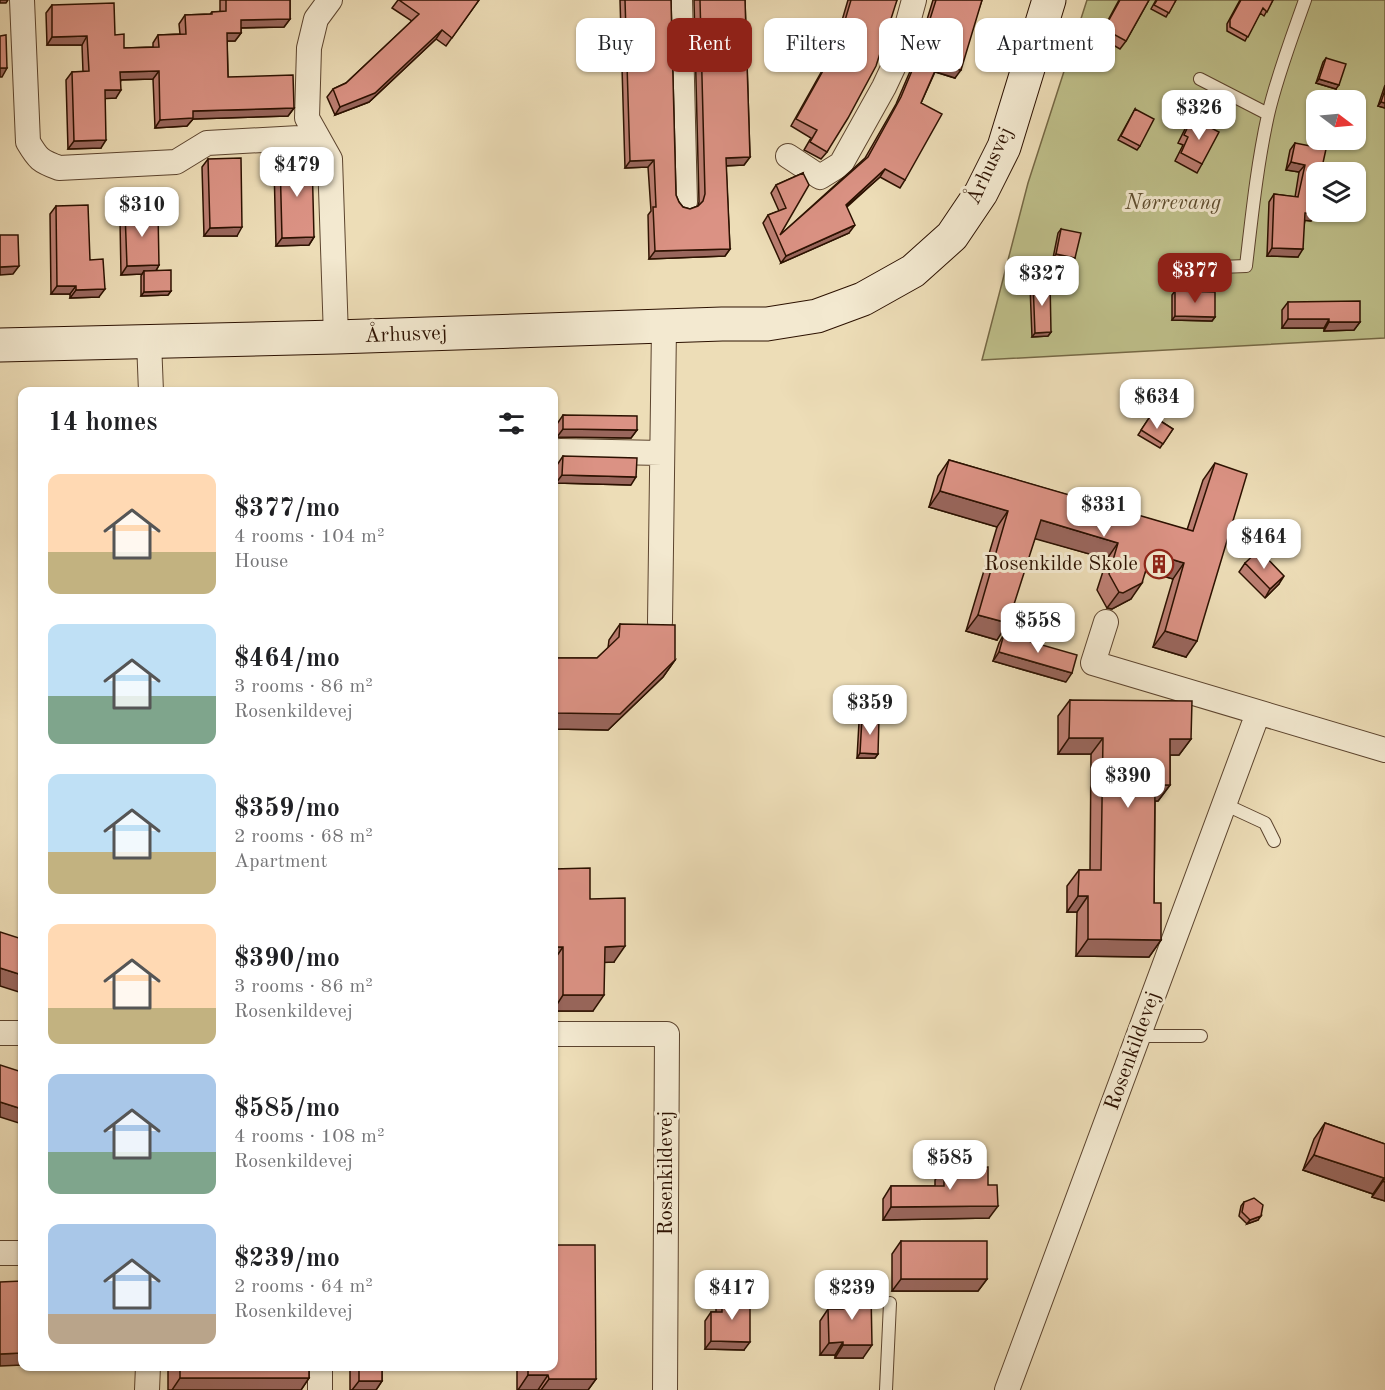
<!DOCTYPE html>
<html lang="en">
<head>
<meta charset="utf-8">
<style>
	:root { --surface:#fff; --page:#f2f2f2; --text:#202124; --muted:#757577; --accent:#8f2418 }
	body { margin:0; font-family:"Old Standard TT",serif; background:var(--page); color:var(--text); height:100vh; display:flex; flex-direction:column; font-size:22px; white-space:nowrap }
	* { box-sizing:border-box; margin:0 }
	p { font-size:20px; color:var(--muted) }
	.icon { flex:none; width:33px; height:33px; fill:none; stroke:currentColor; stroke-width:2; stroke-linecap:round; stroke-linejoin:round }
	.map { position:relative; flex:1; overflow:hidden }
	.side { position:absolute; left:18px; top:387px; width:540px; height:984px; display:flex; flex-direction:column; background:var(--surface); border-radius:12px; box-shadow:0 2px 4px #0004 }
	.side>* { flex:none }
	.guide { position:absolute; left:576px; top:18px; width:570px; height:54px; display:flex; gap:12px }
	.needle { width:39px; rotate:106deg }
	.controls { position:absolute; left:1306px; top:90px; display:grid; gap:12px }
	.controls a { display:grid; place-items:center; width:60px; height:60px; border-radius:12px; background:var(--surface); box-shadow:0 2px 4px #0004; font-size:30px }
	.price { position:absolute; translate:-50% -51px; padding:0 14px; border-radius:12px; background:#fff; color:#222; font-size:20px; line-height:39px; filter:drop-shadow(0 2px 3px #0008) }
	.price::after { content:''; position:absolute; left:50%; top:36px; width:18px; height:14px; margin-left:-9px; background:inherit; clip-path:polygon(0 0,100% 0,50% 100%) }
	.price.selected { background:var(--accent); color:#fff }
	ul { padding:0; list-style:none }
	li { display:flex; align-items:center; gap:18px; height:150px; padding:0 30px }
	li span { display:grid; place-items:center; flex:none; width:168px; height:120px; border-radius:12px; color:#555 }
	li>.icon { margin-inline-start:auto }
	span .icon { width:72px; height:72px; fill:#fffc; stroke-width:1 }
	li b { font-size:26px }
	h2 { display:flex; justify-content:space-between; align-items:center; height:72px; padding:0 30px; font-size:26px }
	.tag { padding:0 21px; border-radius:12px; background:var(--surface); box-shadow:0 2px 4px #0004; font-size:21px; line-height:54px }
	.tag.selected { background:var(--accent); color:#fff }
	.map>svg:first-child { display:block }
	.green { fill:#bebf8a; stroke:#756845; stroke-width:1.5; fill-rule:evenodd }
	.lines { fill:none; stroke-linecap:round; stroke-linejoin:round }
	.lane-casing { stroke:#5c442e; stroke-width:14 }
	.street-casing { stroke:#5c442e; stroke-width:26 }
	.secondary-casing { stroke:#2c1100; stroke-width:35 }
	.lane { stroke:#f3e9d0; stroke-width:12 }
	.street { stroke:#f3e9d0; stroke-width:24 }
	.secondary { stroke:#f3e9d0; stroke-width:33 }
	.wall { fill:#bc7e72; stroke:#2c1100; stroke-width:1.5 }
	.shaded-wall { fill:#99665c; stroke:#2c1100; stroke-width:1.5 }
	.building { fill:#db9284; stroke:#2c1100; stroke-width:1.5 }
	.labels { text-anchor:middle; dominant-baseline:central; stroke-width:6; stroke-linejoin:round; paint-order:stroke }
	.street-label { font-size:21px; fill:#2c1100; stroke:#f3e9d0 }
	.park-label { font-size:21px; font-style:italic; fill:#5f4e30; stroke:#f3e9d0 }
	.poi-label { font-size:21px; fill:#2c1100; stroke:#f3e9d0; text-anchor:end }
</style>
</head>
<body>
<div class="map">
<svg width="1385" height="1390" viewBox="0 0 1385 1390">
	<rect width="100%" height="100%" fill="#edddb7"/>
	<filter id="stains"><feTurbulence type="fractalNoise" baseFrequency=".00333" numOctaves="4"/><feColorMatrix values="0 0 0 0 .2 0 0 0 0 .09 0 0 0 0 .02 0 0 0 .5 -.17"/></filter>
	<radialGradient id="worn" r=".72"><stop offset=".6" stop-color="#630" stop-opacity="0"/><stop offset="1" stop-color="#630" stop-opacity=".3"/></radialGradient>
	<path class="green" d="M 1087,0 L 1385,0 L 1385,338 L 982,360 L 1028,183 ZM 1317,100 L 1356,100 L 1356,140 L 1317,140 ZM 1317,172 L 1356,172 L 1356,212 L 1317,212 Z"/>
	<g class="lines">
		<g class="lane-casing">
			<path id="lane" d="M 1200,79 L 1268,114
				M 1169,269 L 1246,266 C 1252,215 1257,165 1268,115 C 1277,76 1292,37 1305,0
				M 1224,804 L 1265,823 L 1274,841
				M 1138,1036 L 1201,1036
				M 886,1390 L 890,1303"/>
		</g>
		<g class="street-casing">
			<path id="street" d="M 22,0 L 28,142 C 38,159 40,161 59,168 L 176,162 L 207,143 L 317,137
				M 330,0 L 316,19 L 309,48 L 307,118 L 330,159 L 336,337
				M 680,0 L 685,202
				M 788,156 L 820,177 L 841,164 L 884,87 L 899,55 L 914,0
				M 149,341 L 151,392
				M 560,451 L 662,453
				M 660,622 L 664,327
				M 1106,622 L 1093,663 L 1385,750
				M 0,1033 L 22,1033
				M 554,1034 L 667,1034 L 665,1390
				M 0,1253 L 22,1253
				M 320,1366 L 320,1390
				M 147,1390 L 148,1366
				M 1007,1390 L 1258,713"/>
		</g>
		<g class="secondary-casing">
			<path id="secondary" d="M 0,345 L 336,337 L 722,324 L 767,324 L 817,316 L 863,299 L 913,271 L 952,236 L 981,193 L 1004,147 L 1049,0"/>
		</g>
		<use href="#lane" class="lane"/>
		<use href="#street" class="street"/>
		<use href="#secondary" class="secondary"/>
	</g>
	<path class="wall" d="M 220,0 L 290,0 L 290,19 L 284,27 L 241,28 L 241,33 L 235,41 L 227,41 L 228,77 L 294,108 L 288,116 L 193,119 L 187,126 L 155,128 L 153,79 L 121,80 L 116,98 L 105,98 L 101,148 L 68,149 L 66,80 L 72,72 L 83,72 L 82,45 L 47,45 L 46,13 L 52,5 L 115,35 L 124,48 L 153,47 L 153,43 L 158,35 L 180,34 L 179,24 L 185,15 L 210,14 L 212,12 L 220,12 Z
		M 398,0 L 479,0 L 446,46 L 436,39 L 369,102 L 335,115 L 327,97 L 333,89 L 346,83 L 412,21 L 392,8 Z
		M 620,0 L 671,0 L 676,195 L 679,202 L 683,207 L 690,209 L 698,206 L 699,202 L 694,0 L 745,0 L 750,157 L 744,165 L 726,166 L 730,249 L 725,256 L 649,259 L 648,215 L 651,211 L 648,167 L 625,168 Z
		M 848,0 L 897,0 L 827,152 L 821,159 L 804,150 L 811,138 L 791,126 L 833,51 Z
		M 933,0 L 982,0 L 955,78 L 935,72 L 921,103 L 905,180 L 900,188 L 880,177 L 847,207 L 849,233 L 781,263 L 763,223 L 768,215 L 779,211 L 771,193 L 776,185 L 803,173 L 780,235 L 865,158 L 896,104 L 914,62 Z
		M 1119,0 L 1149,0 L 1126,41 L 1120,49 L 1099,37 Z
		M 1156,0 L 1176,0 L 1166,17 L 1151,9 Z
		M 1240,0 L 1273,0 L 1264,16 L 1260,13 L 1245,41 L 1227,31 L 1227,24 Z
		M 1326,58 L 1336,89 L 1316,83 L 1323,62 Z
		M 1385,85 L 1385,108 L 1378,106 Z
		M 1135,109 L 1140,146 L 1137,150 L 1118,140 Z
		M 1192,118 L 1202,164 L 1197,173 L 1175,161 L 1183,145 L 1178,143 L 1186,127 Z
		M 1295,143 L 1317,172 L 1317,213 L 1311,221 L 1305,220 L 1298,257 L 1267,256 L 1269,202 L 1274,194 L 1295,197 L 1299,172 L 1286,170 L 1290,150 Z
		M 208,159 L 237,236 L 204,236 L 202,167 Z
		M 280,159 L 314,237 L 309,245 L 276,246 L 274,167 Z
		M 56,206 L 90,260 L 99,297 L 70,298 L 70,294 L 51,294 L 50,214 Z
		M 125,212 L 159,265 L 156,271 L 171,291 L 168,295 L 141,296 L 141,276 L 142,274 L 121,275 L 120,221 Z
		M 1061,229 L 1072,263 L 1053,258 L 1058,233 Z
		M 1033,282 L 1051,332 L 1048,336 L 1032,337 L 1030,286 Z
		M 1175,291 L 1215,317 L 1212,321 L 1172,320 L 1172,295 Z
		M 1288,302 L 1360,322 L 1354,330 L 1324,331 L 1324,328 L 1282,328 L 1282,310 Z
		M 563,415 L 637,430 L 631,438 L 557,437 L 557,424 Z
		M 1151,415 L 1173,429 L 1160,448 L 1138,435 Z
		M 563,456 L 631,485 L 556,483 L 557,465 Z
		M 949,460 L 1187,530 L 1203,480 L 1215,463 L 1186,657 L 1153,647 L 1173,579 L 1146,571 L 1131,599 L 1112,609 L 1107,608 L 1097,590 L 1107,559 L 1035,538 L 997,640 L 966,631 L 997,527 L 929,507 L 938,476 Z
		M 1245,563 L 1279,584 L 1265,598 L 1239,572 Z
		M 620,624 L 675,660 L 663,677 L 608,730 L 554,729 L 554,658 L 597,658 L 608,648 L 609,640 Z
		M 1004,634 L 1066,682 L 993,661 L 999,643 Z
		M 1070,700 L 1191,739 L 1179,755 L 1170,755 L 1170,785 L 1158,801 L 1155,801 L 1154,903 L 1161,940 L 1149,957 L 1076,956 L 1077,912 L 1067,912 L 1067,886 L 1079,870 L 1090,870 L 1091,754 L 1058,754 L 1058,716 Z
		M 862,718 L 878,754 L 875,758 L 857,758 L 859,722 Z
		M 554,869 L 590,899 L 614,962 L 604,962 L 593,1011 L 554,1011 Z
		M 1325,1123 L 1385,1144 L 1385,1201 L 1372,1197 L 1373,1194 L 1303,1170 L 1314,1139 Z
		M 944,1168 L 988,1185 L 989,1218 L 883,1220 L 883,1199 L 891,1186 L 935,1186 L 935,1180 Z
		M 1244,1202 L 1258,1220 L 1247,1224 L 1239,1216 L 1241,1206 Z
		M 901,1241 L 987,1279 L 978,1291 L 892,1291 L 892,1254 Z
		M 843,1293 L 863,1358 L 835,1358 L 835,1355 L 820,1355 L 820,1321 L 828,1309 L 834,1309 L 834,1305 Z
		M 722,1297 L 744,1350 L 705,1349 L 705,1321 L 711,1312 L 716,1312 L 716,1305 Z
		M 168,1366 L 309,1366 L 309,1378 L 301,1390 L 168,1390 Z
		M 350,1366 L 382,1366 L 382,1381 L 376,1390 L 350,1390 Z
		M 517,1366 L 554,1366 L 596,1379 L 588,1390 L 517,1390 Z"/>
	<path class="shaded-wall" d="M 0,0 L 8,0 L 6,3 L 0,3 Z
		M 290,19 L 284,27 L 235,28 L 241,20 Z
		M 442,30 L 436,39 L 369,102 L 335,115 L 340,107 Z
		M 227,33 L 241,33 L 235,41 L 221,41 Z
		M 87,36 L 82,45 L 47,45 L 52,37 Z
		M 938,64 L 961,70 L 955,78 L 933,71 Z
		M 0,68 L 7,68 L 2,77 L 0,77 Z
		M 159,71 L 153,79 L 115,80 L 120,72 Z
		M 1319,79 L 1339,85 L 1336,89 L 1316,83 Z
		M 105,90 L 121,90 L 116,98 L 99,99 Z
		M 1381,102 L 1385,103 L 1385,108 L 1378,106 Z
		M 294,108 L 288,116 L 193,119 L 187,126 L 155,128 L 160,120 L 193,111 Z
		M 106,140 L 101,148 L 68,149 L 74,141 Z
		M 750,157 L 744,165 L 721,166 L 726,158 Z
		M 654,160 L 648,167 L 625,168 L 630,161 Z
		M 1291,162 L 1305,165 L 1299,172 L 1286,170 Z
		M 885,169 L 880,177 L 840,212 L 846,205 Z
		M 1305,213 L 1317,213 L 1311,221 L 1300,220 Z
		M 855,225 L 849,233 L 781,263 L 786,256 Z
		M 242,227 L 237,236 L 204,236 L 210,228 Z
		M 314,237 L 309,245 L 276,246 L 282,238 Z
		M 1272,248 L 1303,249 L 1298,257 L 1267,256 Z
		M 730,249 L 725,256 L 649,259 L 655,251 Z
		M 1056,254 L 1075,258 L 1072,263 L 1053,258 Z
		M 159,265 L 154,274 L 144,271 L 142,274 L 121,275 L 127,266 Z
		M 19,266 L 13,274 L 0,275 L 0,267 Z
		M 57,286 L 76,286 L 70,294 L 51,294 Z
		M 105,289 L 99,297 L 70,298 L 76,290 Z
		M 171,291 L 168,295 L 141,296 L 144,292 Z
		M 1175,316 L 1215,317 L 1212,321 L 1172,320 Z
		M 1288,319 L 1329,319 L 1324,328 L 1282,328 Z
		M 1329,322 L 1360,322 L 1354,330 L 1324,331 Z
		M 1051,332 L 1048,336 L 1032,337 L 1035,333 Z
		M 563,429 L 637,430 L 631,438 L 557,437 Z
		M 562,475 L 636,477 L 631,485 L 556,483 Z
		M 940,491 L 1008,511 L 997,527 L 929,507 Z
		M 1041,520 L 1118,543 L 1107,559 L 1029,537 Z
		M 1151,553 L 1184,563 L 1173,579 L 1139,569 Z
		M 1284,576 L 1279,584 L 1265,598 L 1270,589 Z
		M 1142,583 L 1131,599 L 1112,609 L 1107,608 L 1119,592 Z
		M 978,615 L 1008,623 L 997,640 L 966,631 Z
		M 1165,631 L 1197,641 L 1186,657 L 1153,647 Z
		M 999,652 L 1072,673 L 1066,682 L 993,661 Z
		M 675,660 L 663,677 L 608,730 L 554,729 L 554,713 Z
		M 1069,738 L 1103,738 L 1091,754 L 1058,754 Z
		M 1170,739 L 1191,739 L 1179,755 L 1159,755 Z
		M 860,753 L 878,754 L 875,758 L 857,758 Z
		M 1155,785 L 1170,785 L 1158,801 L 1144,801 Z
		M 1078,896 L 1088,896 L 1077,912 L 1067,912 Z
		M 1088,939 L 1161,940 L 1149,957 L 1076,956 Z
		M 625,946 L 614,962 L 593,963 L 605,947 Z
		M 554,947 L 563,947 L 554,960 Z
		M 0,968 L 22,975 L 22,993 L 0,986 Z
		M 563,995 L 604,995 L 593,1011 L 554,1011 L 554,1009 Z
		M 0,1102 L 22,1109 L 22,1124 L 0,1117 Z
		M 1314,1155 L 1384,1178 L 1373,1194 L 1303,1170 Z
		M 1383,1181 L 1385,1182 L 1385,1201 L 1372,1197 Z
		M 998,1206 L 989,1218 L 883,1220 L 891,1207 Z
		M 1261,1216 L 1258,1220 L 1247,1224 L 1250,1220 Z
		M 901,1279 L 987,1279 L 978,1291 L 892,1291 Z
		M 711,1341 L 750,1342 L 744,1350 L 705,1349 Z
		M 843,1342 L 835,1355 L 820,1355 L 829,1343 Z
		M 843,1345 L 872,1345 L 863,1358 L 835,1358 Z
		M 22,1353 L 22,1365 L 0,1366 L 0,1354 Z
		M 528,1375 L 548,1375 L 538,1390 L 518,1390 Z
		M 180,1378 L 309,1378 L 301,1390 L 172,1390 Z
		M 549,1379 L 596,1379 L 588,1390 L 541,1390 Z
		M 359,1381 L 382,1381 L 376,1390 L 352,1390 Z"/>
	<path class="building" d="M 226,0 L 290,0 L 290,19 L 241,20 L 241,33 L 227,33 L 228,77 L 293,75 L 294,108 L 193,111 L 193,118 L 160,120 L 159,71 L 120,72 L 121,90 L 105,90 L 106,140 L 74,141 L 72,72 L 89,71 L 87,36 L 52,37 L 52,5 L 114,3 L 115,35 L 124,34 L 124,48 L 159,47 L 158,35 L 186,34 L 185,15 L 212,14 L 212,12 L 226,11 Z
		M 399,0 L 479,0 L 452,38 L 442,30 L 375,93 L 340,107 L 333,89 L 346,83 L 419,14 Z
		M 625,0 L 671,0 L 676,195 L 679,202 L 683,207 L 690,209 L 698,206 L 703,201 L 705,194 L 700,0 L 745,0 L 750,157 L 726,158 L 730,249 L 655,251 L 653,207 L 656,207 L 654,160 L 630,161 Z
		M 851,0 L 897,0 L 876,66 L 848,118 L 827,152 L 810,142 L 817,130 L 796,119 L 838,44 Z
		M 936,0 L 982,0 L 961,70 L 938,64 L 921,103 L 942,114 L 905,180 L 885,169 L 846,205 L 855,225 L 786,256 L 768,215 L 786,208 L 776,185 L 803,173 L 809,185 L 780,235 L 868,157 L 901,97 L 919,54 Z
		M 1120,0 L 1149,0 L 1126,41 L 1104,29 Z
		M 1157,0 L 1176,0 L 1169,13 L 1154,5 Z
		M 1241,0 L 1273,0 L 1267,12 L 1263,8 L 1248,37 L 1230,27 L 1230,20 Z
		M 6,35 L 7,68 L 0,68 L 0,36 Z
		M 1326,58 L 1346,64 L 1339,85 L 1319,79 Z
		M 1385,90 L 1385,103 L 1381,102 Z
		M 1135,109 L 1154,119 L 1140,146 L 1121,136 Z
		M 1192,118 L 1219,132 L 1202,164 L 1181,153 L 1188,137 L 1184,135 Z
		M 1295,143 L 1326,149 L 1321,172 L 1317,172 L 1317,213 L 1305,213 L 1303,249 L 1272,248 L 1274,194 L 1298,197 L 1305,165 L 1291,162 Z
		M 241,158 L 242,227 L 210,228 L 208,159 Z
		M 312,158 L 314,237 L 282,238 L 280,159 Z
		M 88,205 L 90,260 L 103,259 L 105,289 L 76,290 L 76,286 L 57,286 L 56,206 Z
		M 158,211 L 159,265 L 127,266 L 125,212 Z
		M 1061,229 L 1081,233 L 1075,258 L 1056,254 Z
		M 0,235 L 18,235 L 19,266 L 0,267 Z
		M 171,270 L 171,291 L 144,292 L 144,271 Z
		M 1050,281 L 1051,332 L 1035,333 L 1033,282 Z
		M 1175,291 L 1215,292 L 1215,317 L 1175,316 Z
		M 1360,301 L 1360,322 L 1329,322 L 1329,319 L 1288,319 L 1288,302 Z
		M 563,415 L 637,416 L 637,430 L 563,429 Z
		M 1151,415 L 1173,429 L 1163,444 L 1141,430 Z
		M 563,456 L 637,458 L 636,477 L 562,475 Z
		M 949,460 L 1193,531 L 1215,463 L 1247,474 L 1197,641 L 1165,631 L 1184,563 L 1151,553 L 1142,583 L 1123,593 L 1119,592 L 1109,574 L 1118,543 L 1041,520 L 1008,623 L 978,615 L 1008,511 L 940,491 Z
		M 1259,550 L 1284,576 L 1270,589 L 1245,563 Z
		M 620,624 L 675,625 L 675,660 L 620,714 L 554,713 L 554,658 L 597,658 L 619,637 Z
		M 1004,634 L 1077,655 L 1072,673 L 999,652 Z
		M 1070,700 L 1192,701 L 1191,739 L 1170,739 L 1170,785 L 1155,785 L 1154,903 L 1161,903 L 1161,940 L 1088,939 L 1088,896 L 1078,896 L 1079,870 L 1101,870 L 1103,738 L 1069,738 Z
		M 862,718 L 879,718 L 878,754 L 860,753 Z
		M 590,868 L 590,899 L 625,898 L 625,946 L 605,947 L 604,995 L 563,995 L 563,947 L 554,947 L 554,869 Z
		M 0,932 L 22,939 L 22,975 L 0,968 Z
		M 0,1065 L 22,1072 L 22,1109 L 0,1102 Z
		M 1325,1123 L 1385,1144 L 1385,1182 L 1383,1181 L 1384,1178 L 1314,1155 Z
		M 988,1167 L 988,1185 L 997,1185 L 998,1206 L 891,1207 L 891,1186 L 944,1186 L 944,1168 Z
		M 1254,1198 L 1263,1205 L 1261,1216 L 1250,1220 L 1242,1212 L 1244,1202 Z
		M 901,1241 L 987,1241 L 987,1279 L 901,1279 Z
		M 554,1245 L 595,1245 L 596,1379 L 549,1379 L 548,1375 L 528,1375 L 528,1366 L 554,1366 Z
		M 22,1281 L 22,1353 L 0,1354 L 0,1282 Z
		M 871,1292 L 872,1345 L 843,1345 L 843,1342 L 829,1343 L 828,1309 L 843,1309 L 843,1293 Z
		M 722,1297 L 750,1297 L 750,1342 L 711,1341 L 711,1312 L 722,1312 Z
		M 180,1366 L 309,1366 L 309,1378 L 180,1378 Z
		M 359,1366 L 382,1366 L 382,1381 L 359,1381 Z"/>
	<defs>
		<g id="building-ring" transform="scale(1.5)"><circle r="9.5" fill="#f3e9d0" stroke="#8f2418" stroke-width="1.5"/><path d="M-4-6H4V6H1V3H-1V6H-4ZM-2.5-4.3h1.7v1.8h-1.7ZM.8-4.3h1.7v1.8H.8ZM-2.5-1h1.7V.8h-1.7ZM.8-1h1.7V.8H.8Z" fill="#8f2418"/></g>
	</defs>
	<g fill-rule="evenodd">
		<use href="#building-ring" x="1159" y="564"/>
	</g>
	<g class="labels">
		<g class="street-label">
			<text transform="translate(990 166) rotate(-65)">Århusvej</text>
			<text transform="translate(406 335) rotate(-2)">Århusvej</text>
			<text transform="translate(1133 1051) rotate(-70)">Rosenkildevej</text>
			<text transform="translate(666 1173) rotate(-90)">Rosenkildevej</text>
		</g>
		<g class="park-label">
			<text x="1173" y="203">Nørrevang</text>
		</g>
		<g class="poi-label">
			<text x="1138" y="564">Rosenkilde Skole</text>
		</g>
	</g>
	<rect width="100%" height="100%" filter="url(#stains)"/>
	<rect width="100%" height="100%" fill="url(#worn)"/>
</svg>
<div class="controls">
<a><svg class="needle" viewBox="-14 -14 28 28"><path d="M0-13l5 13h-10z" fill="#e53935"/><path d="M0 13l5-13h-10z" fill="#757577"/></svg></a>
<a><svg class="icon" aria-label="layers" viewBox="0 0 24 24"><path d="M12 4l9 5-9 5-9-5zM3 14l9 5 9-5"/></svg></a>
</div>
<b class="price" style="left:1199px;top:141px">$326</b>
<b class="price" style="left:297px;top:198px">$479</b>
<b class="price" style="left:142px;top:238px">$310</b>
<b class="price selected" style="left:1195px;top:304px">$377</b>
<b class="price" style="left:1042px;top:307px">$327</b>
<b class="price" style="left:1157px;top:430px">$634</b>
<b class="price" style="left:1104px;top:538px">$331</b>
<b class="price" style="left:1264px;top:570px">$464</b>
<b class="price" style="left:1038px;top:654px">$558</b>
<b class="price" style="left:870px;top:736px">$359</b>
<b class="price" style="left:1128px;top:809px">$390</b>
<b class="price" style="left:950px;top:1191px">$585</b>
<b class="price" style="left:732px;top:1321px">$417</b>
<b class="price" style="left:852px;top:1321px">$239</b>
<div class="guide">
<a class="tag">Buy</a>
<a class="tag selected">Rent</a>
<a class="tag">Filters</a>
<a class="tag">New</a>
<a class="tag">Apartment</a>
</div>
<section class="side">
<h2>14 homes<svg class="icon" aria-label="filters" viewBox="0 0 24 24"><path d="M4 7h16M4 17h16"/><circle cx="9" cy="7" r="2"/><circle cx="15" cy="17" r="2"/></svg></h2>
<ul>
<li><span style="background:linear-gradient(#ffd9b3 65%,#c2b280 0)"><svg class="icon" aria-label="home" viewBox="0 0 24 24"><path d="M3 11l9-7 9 7M6 9v11h12V9"/></svg></span><div><b>$377/mo</b><p>4 rooms · 104 m²</p><p>House</p></div></li>
<li><span style="background:linear-gradient(#bfe0f5 60%,#7fa58c 0)"><svg class="icon" aria-label="home" viewBox="0 0 24 24"><path d="M3 11l9-7 9 7M6 9v11h12V9"/></svg></span><div><b>$464/mo</b><p>3 rooms · 86 m²</p><p>Rosenkildevej</p></div></li>
<li><span style="background:linear-gradient(#bfe0f5 65%,#c2b280 0)"><svg class="icon" aria-label="home" viewBox="0 0 24 24"><path d="M3 11l9-7 9 7M6 9v11h12V9"/></svg></span><div><b>$359/mo</b><p>2 rooms · 68 m²</p><p>Apartment</p></div></li>
<li><span style="background:linear-gradient(#ffd9b3 70%,#c2b280 0)"><svg class="icon" aria-label="home" viewBox="0 0 24 24"><path d="M3 11l9-7 9 7M6 9v11h12V9"/></svg></span><div><b>$390/mo</b><p>3 rooms · 86 m²</p><p>Rosenkildevej</p></div></li>
<li><span style="background:linear-gradient(#a9c7e8 65%,#7fa58c 0)"><svg class="icon" aria-label="home" viewBox="0 0 24 24"><path d="M3 11l9-7 9 7M6 9v11h12V9"/></svg></span><div><b>$585/mo</b><p>4 rooms · 108 m²</p><p>Rosenkildevej</p></div></li>
<li><span style="background:linear-gradient(#a9c7e8 75%,#b9a48a 0)"><svg class="icon" aria-label="home" viewBox="0 0 24 24"><path d="M3 11l9-7 9 7M6 9v11h12V9"/></svg></span><div><b>$239/mo</b><p>2 rooms · 64 m²</p><p>Rosenkildevej</p></div></li>
</ul>
</section>
</div>
</body>
</html>
